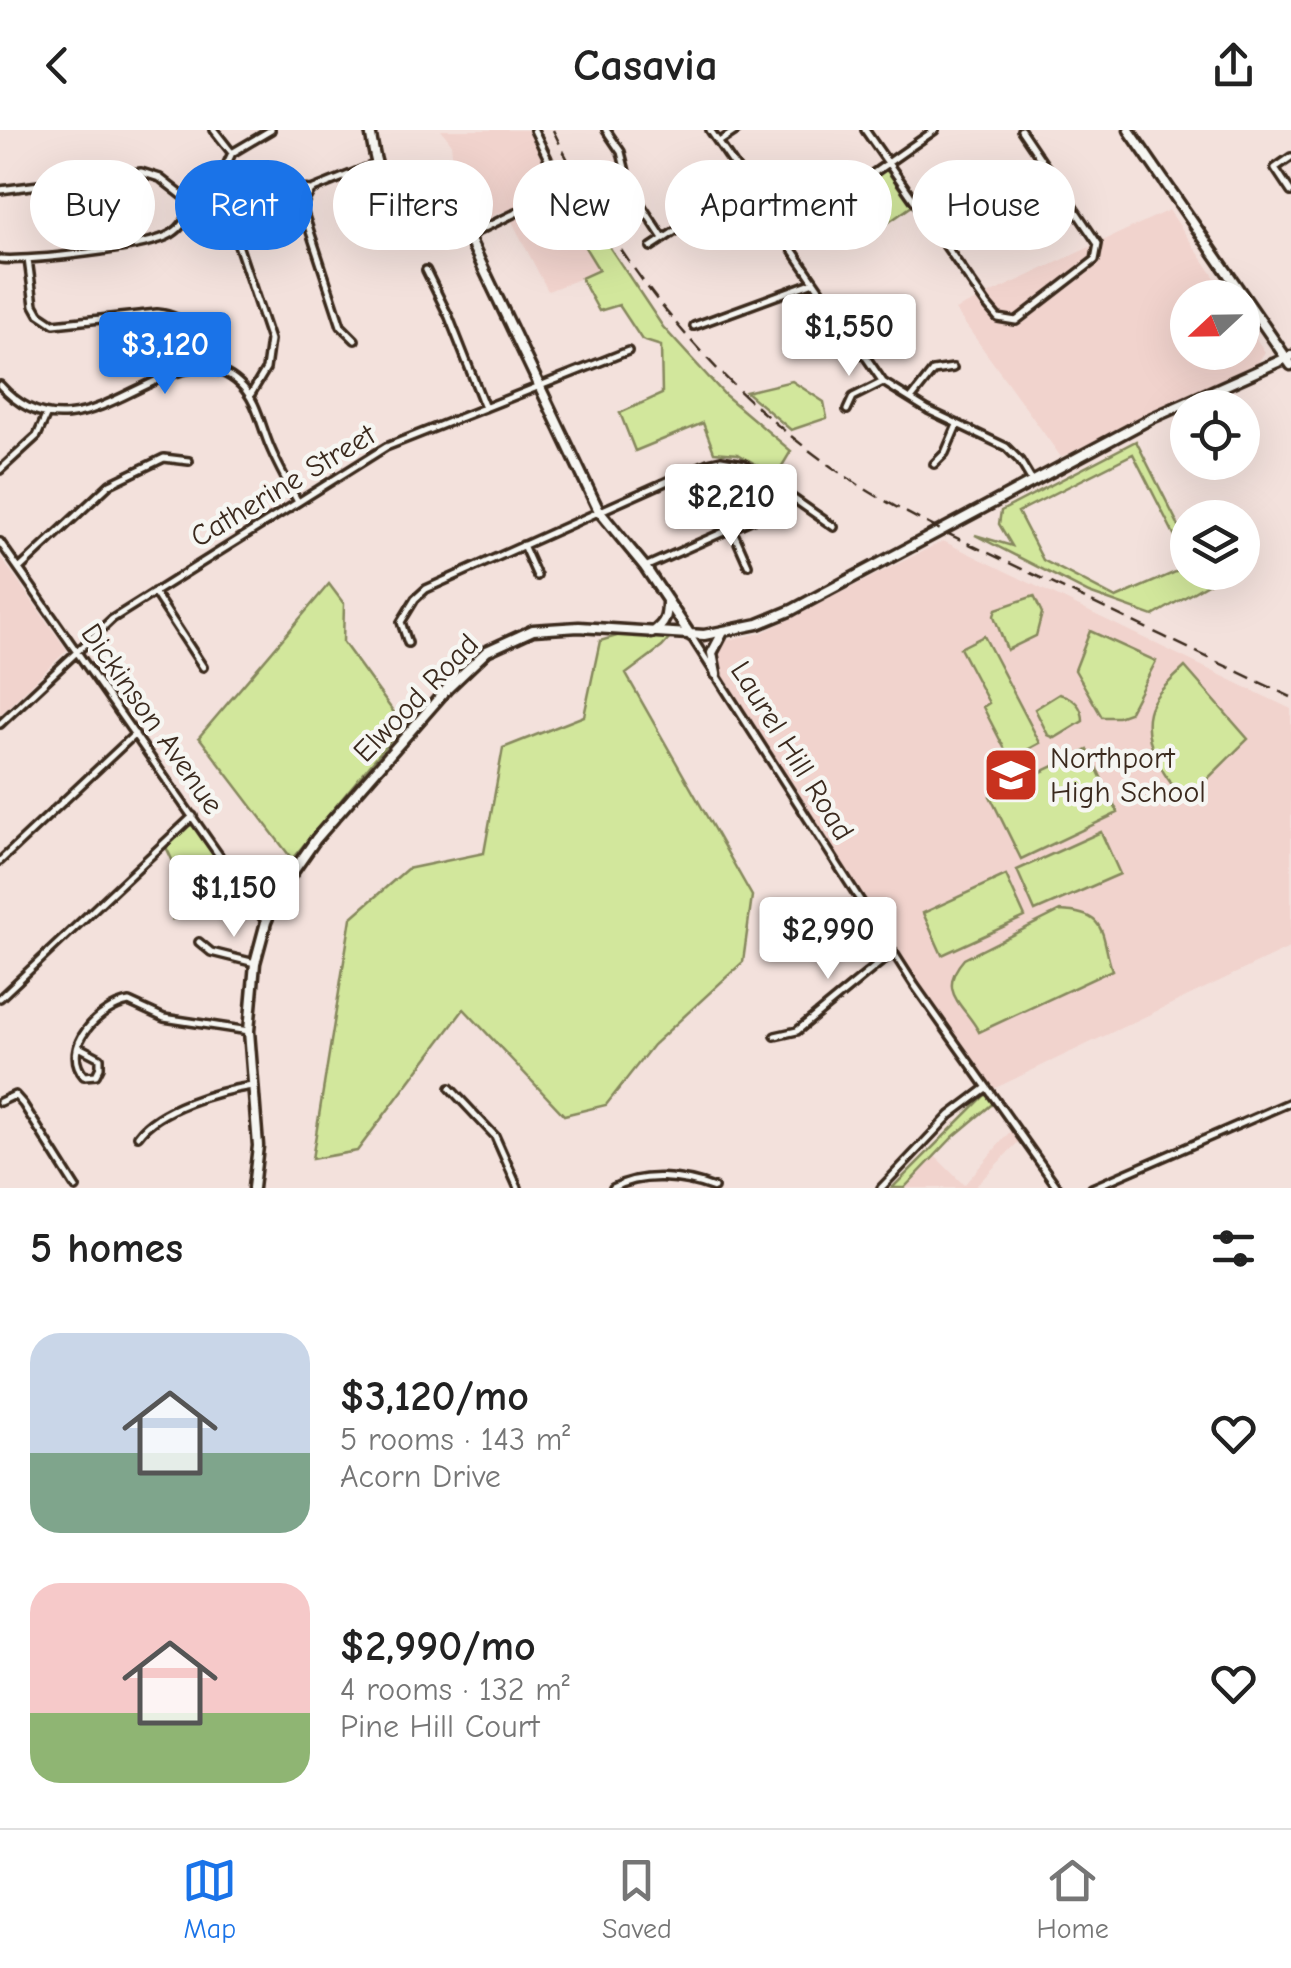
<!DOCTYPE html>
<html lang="en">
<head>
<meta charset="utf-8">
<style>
	:root { --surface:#fff; --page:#f6f6f6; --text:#222; --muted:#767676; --line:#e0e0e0; --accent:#1a73e8 }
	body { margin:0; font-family:"Comic Neue",sans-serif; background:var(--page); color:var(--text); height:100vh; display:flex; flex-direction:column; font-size:38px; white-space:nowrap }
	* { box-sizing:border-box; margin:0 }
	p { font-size:32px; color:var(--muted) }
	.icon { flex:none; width:55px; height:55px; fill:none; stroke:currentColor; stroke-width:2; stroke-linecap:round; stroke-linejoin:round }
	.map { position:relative; height:1058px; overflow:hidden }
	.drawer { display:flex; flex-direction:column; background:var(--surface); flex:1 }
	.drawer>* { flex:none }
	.top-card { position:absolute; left:30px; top:30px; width:1232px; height:90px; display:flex; gap:20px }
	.needle { width:65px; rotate:248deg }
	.fabs { position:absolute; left:1170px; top:150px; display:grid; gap:20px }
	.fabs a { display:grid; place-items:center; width:90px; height:90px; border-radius:50%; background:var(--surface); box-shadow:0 10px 40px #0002; font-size:50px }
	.price { position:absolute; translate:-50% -85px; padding:0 22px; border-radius:10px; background:#fff; color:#222; font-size:32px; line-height:65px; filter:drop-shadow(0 2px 5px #0008) }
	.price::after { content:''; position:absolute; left:50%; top:60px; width:30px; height:22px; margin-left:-15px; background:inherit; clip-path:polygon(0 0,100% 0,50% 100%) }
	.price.current { background:var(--accent); color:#fff }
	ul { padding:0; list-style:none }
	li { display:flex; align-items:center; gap:30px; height:250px; padding:0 30px }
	li span { display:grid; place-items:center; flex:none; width:280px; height:200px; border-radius:30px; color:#555 }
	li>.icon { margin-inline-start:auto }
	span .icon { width:120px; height:120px; fill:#fffc; stroke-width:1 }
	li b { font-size:42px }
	h2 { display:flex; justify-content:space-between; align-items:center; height:120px; padding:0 30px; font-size:42px }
	.pill { padding:0 35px; border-radius:45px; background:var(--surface); box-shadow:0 10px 40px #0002; font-size:35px; line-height:90px }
	.pill.current { background:var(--accent); color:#fff }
	header { display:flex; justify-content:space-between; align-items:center; height:130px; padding:0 30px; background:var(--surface); font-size:45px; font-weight:800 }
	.tabs { display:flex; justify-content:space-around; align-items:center; height:140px; border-top:2px solid var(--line); background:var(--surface); font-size:28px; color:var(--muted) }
	.tabs a { display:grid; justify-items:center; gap:5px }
	.tabs .current { color:var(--accent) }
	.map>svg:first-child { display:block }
	.built { fill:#f1d3cd }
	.green { fill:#d2e79c; stroke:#86885d; stroke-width:2.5 }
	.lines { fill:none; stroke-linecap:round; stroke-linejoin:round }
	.street-casing { stroke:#3b2a1e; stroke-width:12 }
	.secondary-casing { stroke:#3b2a1e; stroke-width:15 }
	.street { stroke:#f6f6f2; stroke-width:5 }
	.secondary { stroke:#f6f6f2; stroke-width:8 }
	.rail { stroke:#3b2a1e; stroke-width:2.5; stroke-dasharray:15 8; stroke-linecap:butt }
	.labels { text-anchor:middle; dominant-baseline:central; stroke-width:9; stroke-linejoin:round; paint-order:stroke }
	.street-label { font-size:30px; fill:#3b2a1e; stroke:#f6f6f2 }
	.poi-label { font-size:30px; fill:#3b2a1e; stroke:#f6f6f2; text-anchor:start }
</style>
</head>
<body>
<header><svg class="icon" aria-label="back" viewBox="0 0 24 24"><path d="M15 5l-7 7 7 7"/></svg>Casavia<svg class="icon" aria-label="share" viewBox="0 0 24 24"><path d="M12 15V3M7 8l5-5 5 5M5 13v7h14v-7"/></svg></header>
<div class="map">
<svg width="1291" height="1058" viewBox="0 0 1291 1058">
	<rect width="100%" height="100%" fill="#f3e1dc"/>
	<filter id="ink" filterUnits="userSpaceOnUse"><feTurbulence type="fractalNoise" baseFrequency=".01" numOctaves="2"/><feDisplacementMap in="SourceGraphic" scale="20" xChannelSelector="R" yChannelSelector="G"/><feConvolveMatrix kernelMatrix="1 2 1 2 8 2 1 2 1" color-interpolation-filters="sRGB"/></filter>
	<g filter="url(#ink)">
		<path class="built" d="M 441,0 L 531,0 L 556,53 L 549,58 L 599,141 L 548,161 L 506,80 L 488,88 L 472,57 L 467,58 L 454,43 L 451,13 Z
			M 1169,80 L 1228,167 L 1188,168 L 1188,222 L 1242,222 L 1243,189 L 1265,222 L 1257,234 L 1061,327 L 955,180 Z
			M 943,411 L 1291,579 L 1291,817 L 989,961 L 878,795 L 718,543 L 714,522 L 718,512 L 761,503 Z
			M 0,426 L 67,520 L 0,585 Z
			M 1013,998 L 1021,1009 L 974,1058 L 904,1058 L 935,1026 L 964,1055 Z"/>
		<path class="green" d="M 885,38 L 912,76 L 862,111 L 837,72 Z
			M 572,61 L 663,197 L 725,265 L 791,321 L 776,346 L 738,324 L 714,322 L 703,293 L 635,321 L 620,283 L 662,264 L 661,216 L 642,210 L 619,175 L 599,181 L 581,148 L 599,140 L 556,70 Z
			M 792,251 L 824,272 L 827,288 L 791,300 L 746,262 Z
			M 1136,311 L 1187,412 L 1187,430 L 1133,324 L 1018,382 L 1043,430 L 1116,468 L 1187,437 L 1188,442 L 1203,443 L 1209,453 L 1153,486 L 1089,463 L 975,405 L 1012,416 L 999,394 L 1001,381 Z
			M 329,454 L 344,474 L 343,512 L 403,595 L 292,729 L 199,607 Z
			M 1034,466 L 1042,483 L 1036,506 L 1007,520 L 994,486 L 996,479 Z
			M 640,499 L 678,499 L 662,517 L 626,544 L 752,766 L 743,832 L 653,915 L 606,975 L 564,985 L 464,879 L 357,1021 L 312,1029 L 351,788 L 407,739 L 484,723 L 503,618 L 584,586 L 600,511 Z
			M 1090,501 L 1156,531 L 1129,583 L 1118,587 L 1102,587 L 1075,540 Z
			M 984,506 L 1040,613 L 1010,629 L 983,577 L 989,573 L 960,518 Z
			M 1185,537 L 1248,609 L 1187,669 C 1165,653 1142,610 1149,582 C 1154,563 1172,550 1185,537 Z
			M 1059,564 C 1073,567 1083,576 1083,591 L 1055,608 L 1048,605 L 1035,579 Z
			M 1088,620 L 1118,683 L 1021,729 L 990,666 Z
			M 193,695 L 228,747 L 202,778 L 173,789 C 184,755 181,748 166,717 L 184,696 Z
			M 1101,702 L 1120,744 L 1035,781 L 1017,740 Z
			M 1006,745 L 1025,787 L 942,825 L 923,783 Z
			M 1060,781 C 1110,783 1100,805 1112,840 L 979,902 C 965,875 935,862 964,829 Z
			M 989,961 L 996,971 L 953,1007 L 904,1058 L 892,1058 Z"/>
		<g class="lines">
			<g class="street-casing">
				<path id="street" d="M 214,0 L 232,23
					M 606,0 L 621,22 L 630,58 L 663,108
					M 710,0 L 883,252 L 928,280 L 1006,317 L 1020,331 L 1032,351
					M 865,0 L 987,175 L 998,188 L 1016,191 L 1095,130 L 1098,114 L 1021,0
					M 719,12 L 737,0
					M 1291,27 L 1275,38 L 1291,62
					M 0,60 L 141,42 L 160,48 L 192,73
					M 192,73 L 221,64
					M 303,80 L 295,77 L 294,66 L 301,59 L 311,60
					M 468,106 L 563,60 L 534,0
					M 784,106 L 935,0
					M 651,117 L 747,54
					M 0,129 C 28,132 148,118 171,104 C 183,97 188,86 192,73
					M 28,129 L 34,175 L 39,184 L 54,194 L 157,183 C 187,186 201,206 201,236
					M 426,140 L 449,187 L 485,278
					M 694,196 L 814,152
					M 355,210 L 341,196 L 302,77 L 311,60 L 376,34
					M 0,255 C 83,348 171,190 240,254 C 257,270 261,296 270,317 C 278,336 288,354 298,372
					M 251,264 L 266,239 L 270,210 L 221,64 L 223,42 L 232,23 L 271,0
					M 911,269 L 933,241 L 953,238
					M 847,280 L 853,267 L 883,252
					M 934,334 L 945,323 L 957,295
					M 0,340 L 37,306 L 46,286
					M 733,401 L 748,435
					M 0,412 L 265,791
					M 523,415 L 537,446
					M 645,437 L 753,389 L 766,380 L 780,359
					M 19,439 L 110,354 L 164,328 L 189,331
					M 154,462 L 203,537
					M 691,506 L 915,856 L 1058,1058
					M 408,513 L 401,492 L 415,469 L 426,459 L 708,333 L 721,330 L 744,334 L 834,397
					M 0,594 L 112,489 L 386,317 L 628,221
					M 0,731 L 135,604
					M 199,812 L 211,822 L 255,833
					M 0,868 L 193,686
					M 775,906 L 797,901 L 893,822
					M 79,917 L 100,928 L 100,937 L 96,945 L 84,946 C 59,917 100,877 129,872 L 164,888 L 249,901
					M 450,958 L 495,1006 L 518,1058
					M 0,972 L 15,965 L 23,974 L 76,1058
					M 138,1006 C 158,978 218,961 252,956
					M 613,1058 C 642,1042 683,1046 714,1058
					M 881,1058 L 950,985 L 986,958
					M 1092,1058 L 1291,972"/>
			</g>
			<g class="secondary-casing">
				<path id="secondary" d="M 370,0 C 376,35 381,71 420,82 C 440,87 453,90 468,106 L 599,381 L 645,437 L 691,506
					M 1129,0 L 1291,235
					M 652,503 C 666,493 667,487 667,470
					M 716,544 L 712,523 L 723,502
					M 253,1058 L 258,1016 L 249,901 L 255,833 L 266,792 L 279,762 L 316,709 L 447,559 L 487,521 L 533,500 L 579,497 L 704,505 L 758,494 L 792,480 L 1152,288 L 1291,226"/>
			</g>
			<use href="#street" class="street"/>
			<use href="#secondary" class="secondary"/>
			<path class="rail" d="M 553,0 C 619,139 715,257 842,344 C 899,383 962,410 1024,440 C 1113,482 1202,525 1291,567"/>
		</g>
	</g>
	<defs>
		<g id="school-square" transform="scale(2.875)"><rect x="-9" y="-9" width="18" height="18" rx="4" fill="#c8321e" stroke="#f6f6f2"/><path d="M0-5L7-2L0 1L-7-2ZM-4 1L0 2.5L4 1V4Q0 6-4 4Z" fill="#fff"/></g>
	</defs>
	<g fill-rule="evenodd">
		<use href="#school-square" x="1011" y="645"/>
	</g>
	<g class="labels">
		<g class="street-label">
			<text transform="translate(283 356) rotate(-31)">Catherine Street</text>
			<text transform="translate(416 568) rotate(-46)">Elwood Road</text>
			<text transform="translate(152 589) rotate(55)">Dickinson Avenue</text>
			<text transform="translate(792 621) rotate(58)">Laurel Hill Road</text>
		</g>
		<g class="poi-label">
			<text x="1050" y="628">Northport<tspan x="1050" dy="34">High School</tspan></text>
		</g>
	</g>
</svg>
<div class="fabs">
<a><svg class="needle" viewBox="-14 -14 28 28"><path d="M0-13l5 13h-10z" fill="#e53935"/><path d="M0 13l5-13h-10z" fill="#767676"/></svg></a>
<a><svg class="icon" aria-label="locate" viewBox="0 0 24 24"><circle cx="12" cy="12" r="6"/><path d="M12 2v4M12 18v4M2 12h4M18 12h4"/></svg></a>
<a><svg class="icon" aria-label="layers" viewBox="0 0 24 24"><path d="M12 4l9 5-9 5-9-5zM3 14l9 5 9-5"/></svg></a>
</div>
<b class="price" style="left:849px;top:249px">$1,550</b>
<b class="price current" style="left:165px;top:267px">$3,120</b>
<b class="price" style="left:731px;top:419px">$2,210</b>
<b class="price" style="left:234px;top:810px">$1,150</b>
<b class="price" style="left:828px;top:852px">$2,990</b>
<div class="top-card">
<a class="pill">Buy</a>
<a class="pill current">Rent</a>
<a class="pill">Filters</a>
<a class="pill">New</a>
<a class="pill">Apartment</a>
<a class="pill">House</a>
</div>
</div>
<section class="drawer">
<h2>5 homes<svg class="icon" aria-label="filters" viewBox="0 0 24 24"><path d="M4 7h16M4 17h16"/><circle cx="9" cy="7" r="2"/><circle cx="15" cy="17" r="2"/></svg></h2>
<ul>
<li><span style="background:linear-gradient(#c9d6e8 60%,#7fa58c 0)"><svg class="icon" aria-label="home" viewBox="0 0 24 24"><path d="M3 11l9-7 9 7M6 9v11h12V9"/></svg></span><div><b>$3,120/mo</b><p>5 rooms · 143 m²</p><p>Acorn Drive</p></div><svg class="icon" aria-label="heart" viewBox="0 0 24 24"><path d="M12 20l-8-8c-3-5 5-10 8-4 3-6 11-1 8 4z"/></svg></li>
<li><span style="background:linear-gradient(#f6c9c9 65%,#8fb573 0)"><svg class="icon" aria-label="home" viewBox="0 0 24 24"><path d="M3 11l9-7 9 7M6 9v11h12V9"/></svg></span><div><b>$2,990/mo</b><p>4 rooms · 132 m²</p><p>Pine Hill Court</p></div><svg class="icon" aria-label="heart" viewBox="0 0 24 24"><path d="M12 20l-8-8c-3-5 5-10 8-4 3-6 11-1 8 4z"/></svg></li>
</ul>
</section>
<nav class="tabs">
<a class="current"><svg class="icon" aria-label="map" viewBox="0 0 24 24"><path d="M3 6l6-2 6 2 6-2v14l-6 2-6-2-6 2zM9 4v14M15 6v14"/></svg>Map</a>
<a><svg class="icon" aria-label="saved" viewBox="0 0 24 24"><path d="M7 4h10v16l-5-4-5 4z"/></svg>Saved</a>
<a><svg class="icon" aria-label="home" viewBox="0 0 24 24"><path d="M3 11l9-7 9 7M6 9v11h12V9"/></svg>Home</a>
</nav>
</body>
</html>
